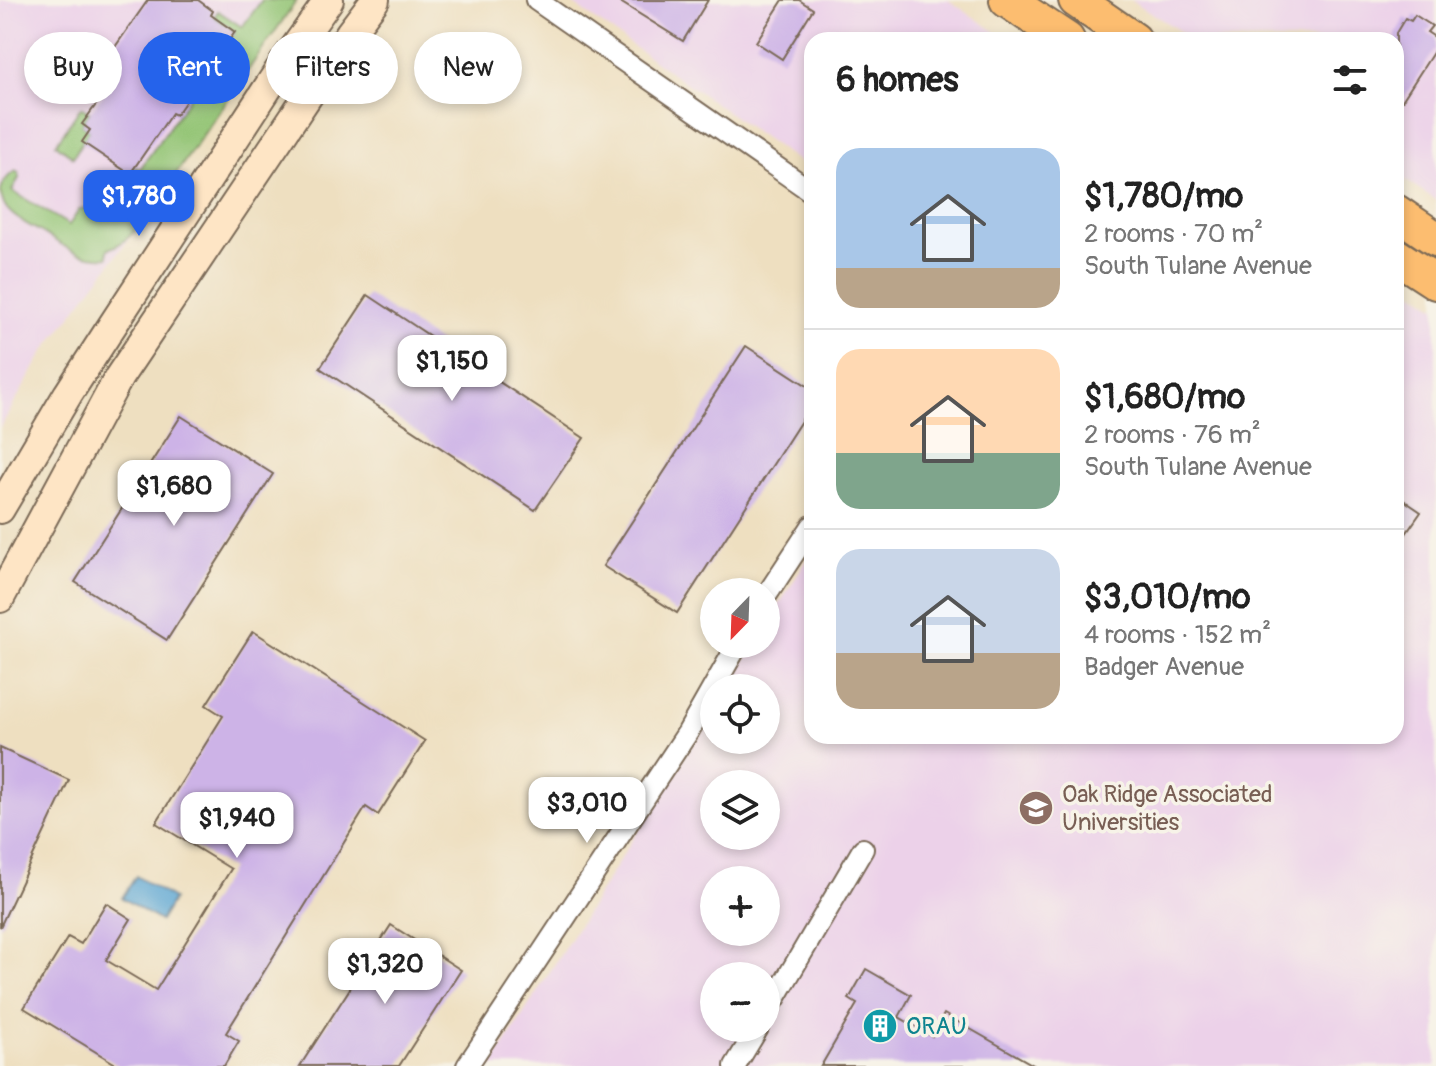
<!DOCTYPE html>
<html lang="en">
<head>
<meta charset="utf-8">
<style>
	:root { --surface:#fff; --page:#f2f2f2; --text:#222; --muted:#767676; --line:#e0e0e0; --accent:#2563eb }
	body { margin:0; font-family:Pangolin,sans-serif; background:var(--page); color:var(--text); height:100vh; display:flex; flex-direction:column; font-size:30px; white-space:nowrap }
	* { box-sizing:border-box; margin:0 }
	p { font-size:26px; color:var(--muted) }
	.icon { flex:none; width:44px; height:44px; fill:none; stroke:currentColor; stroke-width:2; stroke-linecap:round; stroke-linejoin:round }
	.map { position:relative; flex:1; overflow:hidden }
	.sheet { position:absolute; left:804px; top:32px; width:600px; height:712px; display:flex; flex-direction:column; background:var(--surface); border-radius:24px; box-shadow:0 4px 12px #0003 }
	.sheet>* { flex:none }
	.hud { position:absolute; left:24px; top:32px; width:660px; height:72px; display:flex; gap:16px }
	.needle { width:52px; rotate:203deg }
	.tools { position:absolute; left:700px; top:578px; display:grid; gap:16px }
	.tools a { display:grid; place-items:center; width:80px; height:80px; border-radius:50%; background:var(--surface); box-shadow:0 4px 12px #0003; font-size:40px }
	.price { position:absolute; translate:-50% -68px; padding:0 18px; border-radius:16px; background:#fff; color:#222; font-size:26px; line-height:52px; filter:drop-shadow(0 2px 4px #0008) }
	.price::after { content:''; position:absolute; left:50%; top:48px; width:24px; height:18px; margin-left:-12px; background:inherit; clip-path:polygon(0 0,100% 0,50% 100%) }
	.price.active { background:var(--accent); color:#fff }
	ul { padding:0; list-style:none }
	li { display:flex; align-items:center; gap:24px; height:200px; padding:0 32px }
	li+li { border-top:2px solid var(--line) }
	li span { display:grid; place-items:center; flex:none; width:224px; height:160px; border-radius:24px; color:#555 }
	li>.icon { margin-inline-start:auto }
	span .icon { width:96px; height:96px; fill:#fffc; stroke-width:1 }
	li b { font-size:34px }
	h2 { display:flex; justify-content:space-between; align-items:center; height:96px; padding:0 32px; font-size:34px }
	.pill { padding:0 28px; border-radius:36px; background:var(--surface); box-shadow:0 4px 12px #0003; font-size:28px; line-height:72px }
	.pill.active { background:var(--accent); color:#fff }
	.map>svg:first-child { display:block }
	.built { fill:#ecd1e9; fill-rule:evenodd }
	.green { fill:#93c474; stroke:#677749; stroke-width:2 }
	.water { fill:#5ba6d3; stroke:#4b6878; stroke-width:2 }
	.building { fill:#cdb3e7 }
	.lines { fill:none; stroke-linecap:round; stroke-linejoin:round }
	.minor-casing { stroke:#7a6957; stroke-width:24 }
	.secondary-casing { stroke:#7a6957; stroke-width:32 }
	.trunk-casing { stroke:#7a6957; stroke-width:38 }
	.minor { stroke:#fff; stroke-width:20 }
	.secondary { stroke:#fee5c5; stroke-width:28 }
	.trunk { stroke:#fcbd6f; stroke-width:34 }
	.labels { text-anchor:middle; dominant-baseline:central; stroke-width:7; stroke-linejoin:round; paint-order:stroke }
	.education-label { font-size:24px; fill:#785e54; stroke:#f7f3e8; text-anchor:start }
	.culture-label { font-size:24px; fill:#0d838f; stroke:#f7f3e8; text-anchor:start }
</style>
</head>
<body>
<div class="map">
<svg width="1436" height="1066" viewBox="0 0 1436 1066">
	<rect width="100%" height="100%" fill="#f7f3e8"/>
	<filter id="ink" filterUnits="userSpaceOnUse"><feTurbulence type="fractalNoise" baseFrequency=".0125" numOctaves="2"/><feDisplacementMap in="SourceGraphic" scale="16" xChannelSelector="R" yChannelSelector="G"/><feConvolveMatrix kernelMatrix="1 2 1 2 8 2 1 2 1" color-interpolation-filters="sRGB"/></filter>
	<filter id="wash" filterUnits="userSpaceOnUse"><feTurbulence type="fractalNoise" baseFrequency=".006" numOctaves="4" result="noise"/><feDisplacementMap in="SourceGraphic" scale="32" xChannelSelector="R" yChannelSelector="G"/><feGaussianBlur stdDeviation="1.8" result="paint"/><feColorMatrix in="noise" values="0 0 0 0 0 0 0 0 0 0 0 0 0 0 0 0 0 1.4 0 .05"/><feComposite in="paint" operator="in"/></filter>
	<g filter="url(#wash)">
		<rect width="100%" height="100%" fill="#eedfc0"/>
		<path class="built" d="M 0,0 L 297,0 L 148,214 L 43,353 L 0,428 Z
			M 567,0 L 948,0 L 1008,40 L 812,40 L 812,171 Z
			M 1131,0 L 1436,0 L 1436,200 L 1396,174 L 1396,40 L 1194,40 Z
			M 1396,280 L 1436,307 L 1436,1066 L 491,1066 L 714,709 L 714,740 L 766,740 L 766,688 L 727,688 L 754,644 L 766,644 L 766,625 L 812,552 L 812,736 L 1396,736 ZM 714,784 L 766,784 L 766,836 L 714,836 ZM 714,880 L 766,880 L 766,932 L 714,932 ZM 714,976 L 766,976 L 766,1028 L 714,1028 Z"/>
		<path class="green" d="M 262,0 L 297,0 L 148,214 C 136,230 127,243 108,249 L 108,257 C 97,258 87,256 76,252 C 65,248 54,240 43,233 C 27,224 0,213 1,191 C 2,182 9,175 16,171 L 19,173 L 19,178 L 12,191 L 69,225 L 79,210 L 85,208 L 99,218 L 135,167 L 140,169 L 235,32 L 214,17 L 218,11 L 242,27 Z
			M 81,107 L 90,113 L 82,124 L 90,130 L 73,157 L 56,144 Z"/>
		<path class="water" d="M 136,876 L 173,899 L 160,921 L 122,898 Z"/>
		<g id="blocks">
			<path class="building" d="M 148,0 L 198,0 L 213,11 L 211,15 L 235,32 L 176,115 L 172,113 L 130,174 L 82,142 L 90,130 L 82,124 L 106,91 L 77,70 L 89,54 L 103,64 Z
				M 617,0 L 708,0 L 683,41 Z
				M 783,0 L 799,0 L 813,9 L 782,59 L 756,42 Z
				M 1415,15 L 1432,26 L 1427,32 L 1436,38 L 1436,48 L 1396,110 L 1396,33 L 1405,18 L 1411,21 Z
				M 368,295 L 584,438 L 535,510 L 320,368 Z
				M 746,346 L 812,389 L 812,404 L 677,613 L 603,566 Z
				M 181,416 L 273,474 L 167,640 L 75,582 Z
				M 1396,495 L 1421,512 L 1396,548 Z
				M 253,631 L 425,741 L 378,815 L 366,807 L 226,1033 L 239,1041 L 224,1066 L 119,1066 L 24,1008 L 68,937 L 81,944 L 106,903 L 131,919 L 106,960 L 156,990 L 231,869 L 156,823 L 223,716 L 206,705 Z
				M 0,748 L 69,780 L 0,927 Z
				M 391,925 L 461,970 L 410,1049 L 399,1066 L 300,1066 Z
				M 866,969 L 911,995 L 899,1017 L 932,1036 L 944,1014 L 1035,1066 L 821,1066 L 857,1004 L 849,999 Z"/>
		</g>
	</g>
	<g filter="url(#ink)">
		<use href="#blocks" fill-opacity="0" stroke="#7a6957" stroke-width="2"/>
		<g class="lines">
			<g class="minor-casing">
				<path id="minor" d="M 536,0 L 812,192
					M 766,596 L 812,526
					M 766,1014 L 863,849
					M 467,1066 L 688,732 L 738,644
					M 735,1066 L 758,1028"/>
			</g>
			<g class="secondary-casing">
				<path id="secondary" d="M 0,509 L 68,394 L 110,329 L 286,60 L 329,0
					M 0,598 L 119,377 L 350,33 L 375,0"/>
			</g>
			<g class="trunk-casing">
				<path id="trunk" d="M 1007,0 L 1067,40
					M 1076,0 L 1134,40
					M 1396,212 L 1436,239
					M 1396,256 L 1436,282"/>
			</g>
			<use href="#minor" class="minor"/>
			<use href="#secondary" class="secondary"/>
			<use href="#trunk" class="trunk"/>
		</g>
	</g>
	<defs>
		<g id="university-disc" transform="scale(1.8)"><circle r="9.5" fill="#8d6e63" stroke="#f7f3e8"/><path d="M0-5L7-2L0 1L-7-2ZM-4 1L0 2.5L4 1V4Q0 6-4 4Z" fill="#fff"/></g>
		<g id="building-disc" transform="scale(1.8)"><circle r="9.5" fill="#0f9aa8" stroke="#f7f3e8"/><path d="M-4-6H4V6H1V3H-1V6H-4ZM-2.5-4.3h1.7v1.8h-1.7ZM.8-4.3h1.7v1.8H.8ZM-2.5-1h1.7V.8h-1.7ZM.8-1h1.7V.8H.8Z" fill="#fff"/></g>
	</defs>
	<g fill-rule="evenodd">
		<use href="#university-disc" x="1036" y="808"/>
		<use href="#building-disc" x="880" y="1026"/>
	</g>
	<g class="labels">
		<g class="education-label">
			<text x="1062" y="794">Oak Ridge Associated<tspan x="1062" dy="28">Universities</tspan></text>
		</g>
		<g class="culture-label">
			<text x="906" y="1026">ORAU</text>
		</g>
	</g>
</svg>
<div class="tools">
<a><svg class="needle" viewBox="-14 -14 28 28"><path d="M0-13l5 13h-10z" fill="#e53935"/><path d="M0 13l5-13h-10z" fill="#767676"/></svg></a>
<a><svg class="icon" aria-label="locate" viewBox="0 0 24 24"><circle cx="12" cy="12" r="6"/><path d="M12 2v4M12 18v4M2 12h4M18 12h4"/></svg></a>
<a><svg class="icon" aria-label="layers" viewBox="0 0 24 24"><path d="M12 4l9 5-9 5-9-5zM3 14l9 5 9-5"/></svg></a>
<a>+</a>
<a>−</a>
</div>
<b class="price active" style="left:139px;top:238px">$1,780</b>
<b class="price" style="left:452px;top:403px">$1,150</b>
<b class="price" style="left:174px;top:528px">$1,680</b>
<b class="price" style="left:587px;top:845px">$3,010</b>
<b class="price" style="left:237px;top:860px">$1,940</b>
<b class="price" style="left:385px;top:1006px">$1,320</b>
<div class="hud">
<a class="pill">Buy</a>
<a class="pill active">Rent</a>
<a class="pill">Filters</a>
<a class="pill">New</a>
</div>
<section class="sheet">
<h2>6 homes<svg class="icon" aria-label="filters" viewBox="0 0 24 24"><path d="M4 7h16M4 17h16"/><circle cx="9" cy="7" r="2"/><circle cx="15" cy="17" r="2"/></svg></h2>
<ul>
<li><span style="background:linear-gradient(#a9c7e8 75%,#b9a48a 0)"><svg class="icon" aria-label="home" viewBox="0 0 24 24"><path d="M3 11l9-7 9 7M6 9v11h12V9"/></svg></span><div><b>$1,780/mo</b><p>2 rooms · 70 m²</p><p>South Tulane Avenue</p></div></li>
<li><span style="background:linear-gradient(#ffd9b3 65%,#7fa58c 0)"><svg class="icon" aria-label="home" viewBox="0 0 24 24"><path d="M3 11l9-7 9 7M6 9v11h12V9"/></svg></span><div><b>$1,680/mo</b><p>2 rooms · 76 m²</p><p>South Tulane Avenue</p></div></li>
<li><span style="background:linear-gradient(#c9d6e8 65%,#b9a48a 0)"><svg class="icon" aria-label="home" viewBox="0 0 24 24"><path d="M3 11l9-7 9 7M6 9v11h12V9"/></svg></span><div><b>$3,010/mo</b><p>4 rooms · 152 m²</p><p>Badger Avenue</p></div></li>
</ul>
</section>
</div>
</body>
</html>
